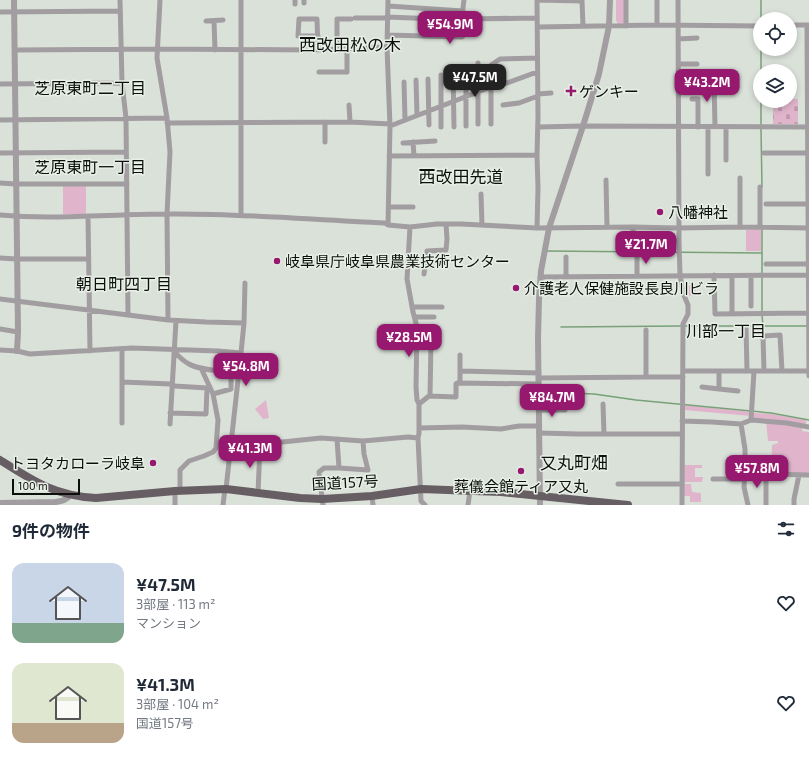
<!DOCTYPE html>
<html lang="ja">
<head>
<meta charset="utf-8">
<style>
	:root { --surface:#fff; --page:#f6f6f7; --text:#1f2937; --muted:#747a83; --accent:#97186f }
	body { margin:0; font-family:"Exo 2","Noto Sans JP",sans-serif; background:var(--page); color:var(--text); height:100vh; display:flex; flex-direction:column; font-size:15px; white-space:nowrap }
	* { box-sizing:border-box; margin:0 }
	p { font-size:13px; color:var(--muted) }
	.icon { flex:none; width:22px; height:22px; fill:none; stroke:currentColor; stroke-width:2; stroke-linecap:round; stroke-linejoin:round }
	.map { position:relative; height:505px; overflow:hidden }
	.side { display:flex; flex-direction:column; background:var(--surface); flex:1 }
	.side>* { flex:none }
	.tools { position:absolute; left:753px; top:12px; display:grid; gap:8px }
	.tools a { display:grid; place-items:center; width:44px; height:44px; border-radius:50%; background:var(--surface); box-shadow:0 2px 6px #0003; font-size:20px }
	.scale { position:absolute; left:12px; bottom:10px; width:68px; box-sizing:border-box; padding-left:4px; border:2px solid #0c0f0c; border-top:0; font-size:11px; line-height:14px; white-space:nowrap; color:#0c0f0c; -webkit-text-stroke:3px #e7efe6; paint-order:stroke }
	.price { position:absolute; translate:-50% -34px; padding:0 9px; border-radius:8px; background:var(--accent); color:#fff; font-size:13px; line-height:26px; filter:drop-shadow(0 1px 2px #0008) }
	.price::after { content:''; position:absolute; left:50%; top:24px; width:12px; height:9px; margin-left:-6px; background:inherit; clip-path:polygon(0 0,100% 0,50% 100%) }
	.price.current { background:#222; color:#fff }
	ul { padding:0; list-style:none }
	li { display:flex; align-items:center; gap:12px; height:100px; padding:0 12px }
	li span { display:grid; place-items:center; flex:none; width:112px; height:80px; border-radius:12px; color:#555 }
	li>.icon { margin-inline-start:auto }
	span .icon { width:48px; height:48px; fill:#fffc; stroke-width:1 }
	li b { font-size:17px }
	h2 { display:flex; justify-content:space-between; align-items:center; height:48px; padding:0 12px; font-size:17px }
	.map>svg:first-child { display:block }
	.green { fill:#e0b5cc }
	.cemetery { fill:url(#cemetery-stones) }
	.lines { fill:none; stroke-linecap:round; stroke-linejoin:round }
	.stream { stroke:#78a178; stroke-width:1.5 }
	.minor { stroke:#a29da0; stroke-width:5 }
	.tertiary { stroke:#a29da0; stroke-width:6 }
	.trunk { stroke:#665e62; stroke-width:8 }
	.poi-dot { fill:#97186f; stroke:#e7efe6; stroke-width:1.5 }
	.labels { text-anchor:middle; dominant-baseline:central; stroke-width:3; stroke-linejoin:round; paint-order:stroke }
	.poi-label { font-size:15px; fill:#0c0f0c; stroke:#e7efe6; text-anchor:start }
	.street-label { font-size:15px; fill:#0c0f0c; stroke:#e7efe6 }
	.neighbourhood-label { font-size:16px; fill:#0c0f0c; stroke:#e7efe6 }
	.quarter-label { font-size:17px; fill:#0c0f0c; stroke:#e7efe6 }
</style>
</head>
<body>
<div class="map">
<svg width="809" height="505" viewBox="0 0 809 505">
	<defs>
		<pattern id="cemetery-stones" width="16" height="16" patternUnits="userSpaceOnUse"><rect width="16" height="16" fill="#e0b5cc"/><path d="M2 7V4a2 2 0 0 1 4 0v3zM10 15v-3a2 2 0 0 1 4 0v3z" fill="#bf9aae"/></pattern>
	</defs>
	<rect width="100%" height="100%" fill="#dae1d9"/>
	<path class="green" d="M 616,0 L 625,0 L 625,24 L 618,24 L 616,20 Z
		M 63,186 L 86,186 L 86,214 L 63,214 Z
		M 761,229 L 761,251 L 746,251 L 746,230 Z
		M 696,285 L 696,295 L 685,296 L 683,286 Z
		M 266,400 L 269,418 L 263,419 L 255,409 Z
		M 684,405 L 752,412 L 751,416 L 684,410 Z
		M 753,413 L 771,414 L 806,420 L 806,425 L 753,419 Z
		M 766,421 L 802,426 L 802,431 L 809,432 L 809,473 L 771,473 L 772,445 L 778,443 L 778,441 L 768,441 Z
		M 751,455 L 758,456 L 761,464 L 760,471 L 750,469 L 748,467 L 748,458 Z
		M 684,465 L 702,465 L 702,468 L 695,468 L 695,477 L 703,477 L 702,482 L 684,482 Z
		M 684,484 L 691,484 L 692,492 L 701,493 L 701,502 L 690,502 L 690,496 L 684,496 Z"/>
	<path class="cemetery" d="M 790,99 L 798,99 L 798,124 L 773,124 L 773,101 L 790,101 Z"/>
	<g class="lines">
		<path class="stream" d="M 761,0 L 761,19
			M 761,49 L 761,71
			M 761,101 L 761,125
			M 761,129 L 762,187
			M 762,229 L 762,273
			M 546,251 L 762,253
			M 762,277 L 762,311
			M 762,315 L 763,326
			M 685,326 L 808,326
			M 561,327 L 682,326
			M 542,394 L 568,393 L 594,394 L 636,400 L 771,413 L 809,420"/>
		<path class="minor" d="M 120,0 L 122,83 L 126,118 L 128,315
			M 160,0 L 157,58 L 167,118 L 170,152 L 167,214 L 168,320
			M 241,0 L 241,215
			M 295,0 L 295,4
			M 304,0 L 304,3
			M 388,0 L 387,47 L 390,126 L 388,225
			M 537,0 L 538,116 L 537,155 L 538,188 L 537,228 L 633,227 L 678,228 L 740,227 L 809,228
			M 537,0 L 582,1 L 583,26
			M 626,0 L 626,26
			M 678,0 L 679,241 L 680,275 L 683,293 L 688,305 L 688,314 L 683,324 L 682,505
			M 657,1 L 657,25
			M 388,6 L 463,11
			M 0,12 L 120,11
			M 387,17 L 462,20 L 465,19 L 537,18
			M 355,18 L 387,18
			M 206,21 L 223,20
			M 214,21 L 215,50
			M 790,25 L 809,25
			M 807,25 L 809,376
			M 538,27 L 657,25 L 760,26
			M 387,35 L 462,37 L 463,36 L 462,16 L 464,0
			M 318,36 L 298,36 L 299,19 L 317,19 L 318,50
			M 678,39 L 697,38
			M 337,49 L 337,19 L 351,19
			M 15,50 L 158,49 L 314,50 L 387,47
			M 478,63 L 478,124
			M 678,64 L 697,64
			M 466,70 L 466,126
			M 319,72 L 347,72 L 347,49
			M 453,72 L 454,127
			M 441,75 L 441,127
			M 428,79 L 429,125
			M 714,79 L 715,127
			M 416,80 L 417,115
			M 404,82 L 405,120
			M 0,84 L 122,83
			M 504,84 L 537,72
			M 538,94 L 551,93
			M 692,99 L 698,99 L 698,127
			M 349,105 L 350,122
			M 503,105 L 519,103 L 538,96
			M 0,120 L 167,118
			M 325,122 L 325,142
			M 167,123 L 350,122 L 390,124
			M 491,124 L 491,65 L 500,59 L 537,58
			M 390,126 L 501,83
			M 538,127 L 583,126 L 809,127
			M 726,127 L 726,160
			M 413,142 L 414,156
			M 403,143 L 435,141
			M 0,153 L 126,152
			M 764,153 L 808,153
			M 389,156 L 537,155
			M 708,174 L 708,127
			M 740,178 L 740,227
			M 606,180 L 607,227
			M 0,183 L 16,184 L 127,184
			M 760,187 L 760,227
			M 481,194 L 482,225
			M 766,204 L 808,204
			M 389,207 L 413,207
			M 0,215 C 55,220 111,214 167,214 C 239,213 312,220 385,223 L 388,225 L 410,227 L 437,224 L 461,224 L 537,228
			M 88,216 L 90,351
			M 410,227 L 407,279 L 413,312 L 417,327 L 416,387 L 417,400 L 419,404 L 419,433 L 418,438 L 421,501 L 425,505
			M 633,227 L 633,250
			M 651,241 L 679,241
			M 637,255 L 637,276
			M 0,258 L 16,259 L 88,259
			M 766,264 L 808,264
			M 424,274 L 427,251 L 446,250 L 447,239 L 446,224
			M 714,275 L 715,314 L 808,313
			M 540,277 L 809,275
			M 566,277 L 566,257
			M 0,299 L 168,320 L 206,322 L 244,323
			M 751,306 L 751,276
			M 412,307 L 442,307
			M 732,314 L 732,276
			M 415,317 L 434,317
			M 746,327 L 747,371
			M 0,329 L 18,332
			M 646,330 L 646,377
			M 0,350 L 17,351 L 30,354 L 132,348 L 218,351 L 241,353
			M 174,352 C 179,356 183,361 189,364 C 201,371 225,371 239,372
			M 460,355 L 460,383
			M 461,371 L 539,373
			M 684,371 L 809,371
			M 719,371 L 719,389 L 738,391
			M 764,371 L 763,336 L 780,335 L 782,371
			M 539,378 L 646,377 L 683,377
			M 122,382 L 171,384 L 175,386 L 207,388 L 206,414 L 170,413
			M 702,387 L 719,389
			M 213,394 L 231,389 L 231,371
			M 430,396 L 431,342
			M 419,404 L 429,396 L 456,397 L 456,384 L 457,383 L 539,384
			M 603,404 L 604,434
			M 539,410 L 565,410
			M 751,420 L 754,371
			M 682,421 L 712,422 L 741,424 L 751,420 L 787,423 L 809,427
			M 122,423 L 122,349
			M 170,424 L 176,321
			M 741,424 L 745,449 L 745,471 L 748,472 L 766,474 L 809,475
			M 419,428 L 462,427 L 501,429 L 519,426 L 539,426
			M 539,433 L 578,434 L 682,434
			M 231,448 L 257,445 L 260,446 L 263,444 L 321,438 L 363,441 L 408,437 L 418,438
			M 339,468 L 368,470 L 364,454 L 363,441
			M 745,471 L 744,487 L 748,505
			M 713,479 L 744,479
			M 618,484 L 681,484
			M 226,489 L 241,353 L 244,323 L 245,283
			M 180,491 L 180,470 L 189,461 L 204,456 L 213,452 L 216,448 L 218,420 L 213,394 L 201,368
			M 258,493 L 260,446
			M 372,496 L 373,505
			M 175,505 L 175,491
			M 223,505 L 225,489
			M 323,505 L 319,472 L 324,468 L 339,468 L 337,439
			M 468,505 L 470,491
			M 766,505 L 766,474
			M 794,505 L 794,499 L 799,475"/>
		<path class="tertiary" d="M 14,0 L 18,332 L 17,351
			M 0,503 L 55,502 C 61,501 66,501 70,495
			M 540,505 L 538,338 L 539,299 L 541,271 L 549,228 L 583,126 L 599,74 L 609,26 L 610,0"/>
		<path class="trunk" d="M 0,460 C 33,481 55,496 96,498 L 175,491 L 226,489 L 300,498 L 322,499 L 372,496 L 421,489 L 501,492 L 628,505"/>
	</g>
	<g class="poi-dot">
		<path d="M569 85h4v4h4v4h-4v4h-4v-4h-4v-4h4z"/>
		<circle cx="660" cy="212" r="4"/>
		<circle cx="277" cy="261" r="4"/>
		<circle cx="516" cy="288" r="4"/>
		<circle cx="153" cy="463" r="4"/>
		<circle cx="521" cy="471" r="4"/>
	</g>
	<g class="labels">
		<g class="poi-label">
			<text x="579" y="91">ゲンキー</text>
			<text x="668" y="212">八幡神社</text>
			<text x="285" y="261">岐阜県庁岐阜県農業技術センター</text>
			<text x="524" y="288">介護老人保健施設長良川ビラ</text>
			<text x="145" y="463" text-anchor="end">トヨタカローラ岐阜</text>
			<text x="521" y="486" text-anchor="middle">葬儀会館ティア又丸</text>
		</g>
		<g class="street-label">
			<text transform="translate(345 482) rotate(-3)">国道157号</text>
		</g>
		<g class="neighbourhood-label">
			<text x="90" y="87">芝原東町二丁目</text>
			<text x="90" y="166">芝原東町一丁目</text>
			<text x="124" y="283">朝日町四丁目</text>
			<text x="726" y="330">川部一丁目</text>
		</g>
		<g class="quarter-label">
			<text x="350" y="44">西改田松の木</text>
			<text x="461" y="176">西改田先道</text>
			<text x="574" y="462">又丸町畑</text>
		</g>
	</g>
</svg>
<div class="tools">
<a><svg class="icon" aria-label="locate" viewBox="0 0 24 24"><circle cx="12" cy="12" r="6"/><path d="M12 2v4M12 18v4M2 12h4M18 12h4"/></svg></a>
<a><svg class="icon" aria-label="layers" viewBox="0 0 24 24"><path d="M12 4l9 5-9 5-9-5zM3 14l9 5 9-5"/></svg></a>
</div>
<div class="scale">100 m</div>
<b class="price" style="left:450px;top:45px">¥54.9M</b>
<b class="price current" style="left:475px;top:98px">¥47.5M</b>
<b class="price" style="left:707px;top:103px">¥43.2M</b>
<b class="price" style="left:646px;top:265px">¥21.7M</b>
<b class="price" style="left:409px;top:358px">¥28.5M</b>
<b class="price" style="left:246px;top:387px">¥54.8M</b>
<b class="price" style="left:552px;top:418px">¥84.7M</b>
<b class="price" style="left:250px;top:469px">¥41.3M</b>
<b class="price" style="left:757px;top:489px">¥57.8M</b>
</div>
<section class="side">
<h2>9件の物件<svg class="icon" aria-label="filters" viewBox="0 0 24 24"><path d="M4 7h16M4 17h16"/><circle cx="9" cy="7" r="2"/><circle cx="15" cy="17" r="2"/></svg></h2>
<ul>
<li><span style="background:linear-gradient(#c9d6e8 75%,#7fa58c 0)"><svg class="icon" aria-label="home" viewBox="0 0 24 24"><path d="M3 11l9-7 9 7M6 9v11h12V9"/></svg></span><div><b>¥47.5M</b><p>3部屋 · 113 m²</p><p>マンション</p></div><svg class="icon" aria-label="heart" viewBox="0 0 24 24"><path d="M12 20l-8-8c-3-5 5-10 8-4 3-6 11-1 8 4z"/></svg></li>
<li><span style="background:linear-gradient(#dfe7d0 75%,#b9a48a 0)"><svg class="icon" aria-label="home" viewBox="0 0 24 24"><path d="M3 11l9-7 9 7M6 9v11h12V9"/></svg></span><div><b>¥41.3M</b><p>3部屋 · 104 m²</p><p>国道157号</p></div><svg class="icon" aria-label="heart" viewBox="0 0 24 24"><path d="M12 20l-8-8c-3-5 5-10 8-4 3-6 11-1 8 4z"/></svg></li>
</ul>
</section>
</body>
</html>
